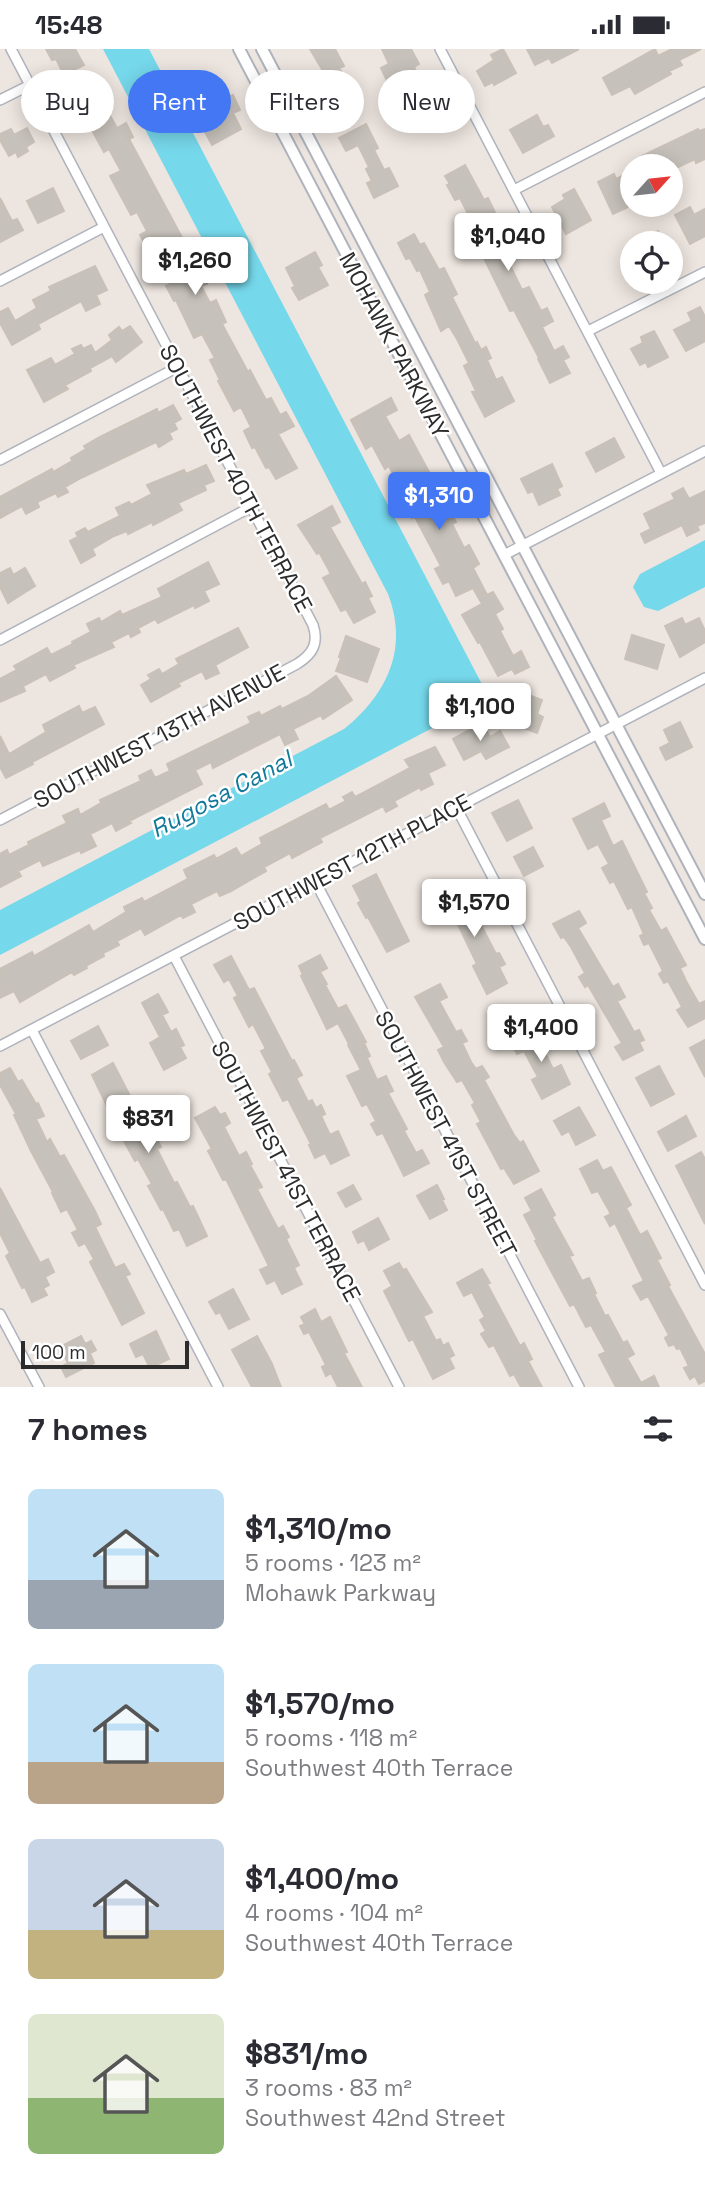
<!DOCTYPE html>
<html lang="en">
<head>
<meta charset="utf-8">
<style>
	:root { --surface:#fff; --page:#f7f7f7; --text:#2b2b33; --muted:#7c7c81; --accent:#4477f4 }
	body { margin:0; font-family:"Space Grotesk",sans-serif; background:var(--page); color:var(--text); height:100vh; display:flex; flex-direction:column; font-size:26px; white-space:nowrap }
	* { box-sizing:border-box; margin:0 }
	p { font-size:23px; color:var(--muted) }
	.icon { flex:none; width:38px; height:38px; fill:none; stroke:currentColor; stroke-width:2; stroke-linecap:round; stroke-linejoin:round }
	.map { position:relative; height:1338px; overflow:hidden }
	.panel { display:flex; flex-direction:column; background:var(--surface); flex:1 }
	.panel>* { flex:none }
	.hud { position:absolute; left:21px; top:21px; width:663px; height:63px; display:flex; gap:14px }
	.needle { width:46px; rotate:63deg }
	.fabs { position:absolute; left:620px; top:105px; display:grid; gap:14px }
	.fabs a { display:grid; place-items:center; width:63px; height:63px; border-radius:50%; background:var(--surface); box-shadow:0 4px 18px #0003; font-size:35px }
	.scale { position:absolute; left:21px; bottom:18px; width:168px; box-sizing:border-box; padding-left:7px; border:4px solid #2c2c2c; border-top:0; font-size:19px; line-height:24px; white-space:nowrap; color:#2c2c2c; -webkit-text-stroke:5px #fff; paint-order:stroke }
	.price { position:absolute; translate:-50% -60px; padding:0 16px; border-radius:7px; background:#fff; color:#222; font-size:23px; line-height:46px; filter:drop-shadow(0 2px 4px #0008) }
	.price::after { content:''; position:absolute; left:50%; top:42px; width:21px; height:16px; margin-left:-10px; background:inherit; clip-path:polygon(0 0,100% 0,50% 100%) }
	.price.on { background:var(--accent); color:#fff }
	ul { padding:0; list-style:none }
	li { display:flex; align-items:center; gap:21px; height:175px; padding:0 28px }
	li span { display:grid; place-items:center; flex:none; width:196px; height:140px; border-radius:10px; color:#555 }
	li>.icon { margin-inline-start:auto }
	span .icon { width:84px; height:84px; fill:#fffc; stroke-width:1 }
	li b { font-size:30px }
	h2 { display:flex; justify-content:space-between; align-items:center; height:84px; padding:0 28px; font-size:30px }
	.tag { padding:0 24px; border-radius:32px; background:var(--surface); box-shadow:0 4px 18px #0003; font-size:24px; line-height:63px }
	.tag.on { background:var(--accent); color:#fff }
	.status { display:flex; justify-content:space-between; align-items:center; height:49px; padding:0 35px; background:var(--surface); direction:ltr }
	.status svg { height:19px; fill:currentColor }
	.map>svg:first-child { display:block }
	.water { fill:#76d8eb }
	.building { fill:#c6c1ba; stroke:#c9c1b8; stroke-width:2 }
	.lines { fill:none; stroke-linecap:round; stroke-linejoin:round }
	.minor-casing { stroke:#afb3bc; stroke-width:12 }
	.tertiary-casing { stroke:#afb3bc; stroke-width:14 }
	.minor { stroke:#fff; stroke-width:9 }
	.tertiary { stroke:#fff; stroke-width:10 }
	.labels { text-anchor:middle; dominant-baseline:central; stroke-width:5; stroke-linejoin:round; paint-order:stroke }
	.street-label { font-size:23px; fill:#2c2c2c; stroke:#fff }
	.water-label { font-size:24px; font-style:italic; fill:#12799a; stroke:#fff }
</style>
</head>
<body>
<div class="status"><b>15:48</b><svg viewBox="0 0 49 12"><path d="M0 12V9h3v3zM5 12V6h3v6zM10 12V3h3v9zM15 12V0h3v12zM26 1h20v11H26zM47 4h2v5h-2z"/></svg></div>
<div class="map">
<svg width="705" height="1338" viewBox="0 0 705 1338">
	<rect width="100%" height="100%" fill="#ede5df"/>
	<path class="water" d="M 103,0 L 149,0 L 485,641 L 480,654 L 0,906 L 0,861 L 344,680 C 387,645 409,600 388,545 Z
		M 705,491 L 705,538 L 658,562 L 644,558 L 633,538 L 640,525 Z"/>
	<path class="building" d="M 46,0 L 75,0 L 84,16 L 64,26 L 56,10 L 52,11 Z
		M 310,0 L 335,0 L 344,17 L 339,19 L 343,26 L 318,39 L 312,28 L 323,22 Z
		M 382,0 L 411,0 L 419,15 L 414,18 L 421,32 L 393,45 L 381,19 L 389,15 Z
		M 503,0 L 516,24 L 494,36 L 493,33 L 485,37 L 477,22 L 494,11 L 491,6 Z
		M 527,0 L 579,0 L 552,14 L 549,9 L 535,16 Z
		M 655,0 L 658,7 L 672,0 L 701,0 L 679,11 L 682,16 L 669,22 L 671,25 L 635,45 L 630,37 L 612,46 L 603,29 Z
		M 233,46 L 240,61 L 233,64 L 241,80 L 212,96 L 196,66 Z
		M 108,63 L 117,79 L 126,74 L 133,88 L 129,90 L 207,235 L 201,237 L 210,254 L 216,251 L 226,273 L 222,275 L 248,323 L 250,321 L 266,351 L 271,349 L 280,366 L 286,363 L 294,377 L 278,385 L 297,419 L 276,430 L 269,418 L 266,419 L 255,398 L 252,399 L 244,382 L 251,378 L 241,358 L 234,362 L 218,332 L 220,331 L 210,311 L 215,309 L 202,285 L 194,289 L 176,251 L 174,252 L 166,237 L 172,234 L 162,214 L 154,200 L 149,202 L 140,186 L 147,182 L 137,163 L 131,166 L 110,127 L 121,122 L 109,100 L 104,103 L 88,74 Z
		M 537,66 L 543,78 L 548,76 L 554,87 L 523,104 L 510,81 Z
		M 366,75 L 378,99 L 374,101 L 384,121 L 389,119 L 398,137 L 374,149 L 367,134 L 372,132 L 366,120 L 369,118 L 358,96 L 346,102 L 339,89 Z
		M 27,79 L 34,93 L 26,98 L 28,102 L 18,108 L 16,103 L 9,107 L 0,91 L 0,85 L 11,80 L 14,86 Z
		M 698,80 L 699,82 L 705,80 L 705,110 L 696,114 L 695,110 L 670,122 L 670,117 L 647,117 L 642,107 Z
		M 465,116 L 484,151 L 488,149 L 501,176 L 498,177 L 510,199 L 503,202 L 522,241 L 529,238 L 541,262 L 547,259 L 553,272 L 542,278 L 554,302 L 563,297 L 569,308 L 563,311 L 570,324 L 550,334 L 538,310 L 539,309 L 514,261 L 510,262 L 480,201 L 485,198 L 460,149 L 455,151 L 447,136 L 450,135 L 445,127 Z
		M 632,122 L 632,139 L 629,140 L 632,147 L 624,151 L 628,158 L 613,165 L 598,133 L 614,125 L 616,130 Z
		M 53,139 L 64,162 L 38,174 L 27,152 Z
		M 574,140 L 591,171 L 566,185 L 552,158 L 565,150 L 563,146 Z
		M 0,149 L 12,172 L 17,170 L 23,181 L 0,193 Z
		M 690,158 L 694,166 L 705,160 L 705,187 L 690,195 L 675,166 Z
		M 658,182 L 664,194 L 635,194 Z
		M 414,185 L 420,196 L 424,194 L 439,221 L 444,219 L 457,245 L 452,248 L 475,294 L 477,293 L 481,301 L 486,298 L 491,309 L 487,311 L 496,331 L 502,328 L 514,352 L 485,368 L 472,343 L 476,342 L 464,317 L 469,314 L 457,290 L 449,277 L 441,282 L 425,246 L 430,243 L 420,221 L 417,222 L 410,209 L 406,210 L 398,194 Z
		M 315,203 L 322,216 L 318,218 L 328,236 L 299,251 L 292,239 L 295,237 L 286,219 Z
		M 95,217 L 107,241 L 96,246 L 100,255 L 86,262 L 81,252 L 38,275 L 40,280 L 12,296 L 0,274 L 0,263 L 8,259 L 15,272 L 37,259 L 33,251 L 51,242 L 49,238 Z
		M 700,258 L 705,268 L 705,292 L 686,302 L 674,281 L 692,272 L 688,264 Z
		M 130,277 L 142,293 L 116,313 L 112,307 L 90,319 L 91,322 L 65,336 L 68,340 L 44,353 L 27,321 L 51,309 L 55,316 L 75,305 L 72,300 L 81,296 L 83,300 L 91,296 L 95,304 L 112,291 L 109,286 L 119,278 L 122,282 Z
		M 654,282 L 668,308 L 648,318 L 646,313 L 640,316 L 631,300 L 643,294 L 641,288 Z
		M 391,349 L 397,361 L 385,367 L 399,392 L 409,386 L 456,473 L 452,475 L 464,499 L 469,496 L 479,515 L 473,519 L 487,546 L 493,543 L 503,560 L 495,565 L 503,580 L 500,582 L 513,607 L 521,602 L 529,618 L 515,625 L 512,620 L 498,627 L 480,593 L 478,594 L 462,566 L 482,555 L 473,539 L 456,547 L 449,532 L 443,535 L 435,520 L 441,517 L 415,468 L 412,469 L 405,455 L 415,449 L 403,427 L 396,431 L 389,417 L 385,420 L 372,396 L 366,400 L 351,371 Z
		M 173,356 L 181,370 L 174,374 L 177,380 L 169,384 L 172,390 L 159,398 L 156,393 L 81,429 L 65,438 L 68,443 L 58,448 L 56,444 L 37,453 L 39,458 L 26,465 L 22,457 L 0,469 L 0,448 L 52,420 L 53,423 L 72,412 L 71,409 L 86,400 L 84,397 L 100,388 L 157,360 L 158,364 Z
		M 614,389 L 624,408 L 596,423 L 586,404 Z
		M 552,415 L 562,437 L 557,440 L 560,446 L 539,456 L 533,442 L 528,444 L 521,430 Z
		M 206,416 L 214,432 L 204,436 L 206,441 L 178,454 L 182,461 L 153,476 L 152,473 L 128,485 L 127,482 L 114,487 L 92,500 L 95,506 L 81,514 L 70,492 L 78,488 L 76,484 L 85,479 L 88,483 L 120,467 L 116,459 L 129,453 L 131,456 L 152,445 L 147,436 L 184,421 L 186,425 Z
		M 683,439 L 689,450 L 705,442 L 705,474 L 697,477 L 699,481 L 687,487 L 682,476 L 645,494 L 641,485 L 651,480 L 644,465 L 675,450 L 672,445 Z
		M 332,457 L 340,473 L 330,478 L 362,535 L 365,533 L 372,547 L 368,549 L 375,563 L 354,574 L 346,560 L 341,562 L 323,529 L 331,525 L 319,503 L 317,505 L 298,476 Z
		M 208,513 L 219,535 L 204,542 L 209,552 L 195,559 L 194,556 L 158,574 L 155,570 L 138,579 L 140,583 L 131,588 L 129,584 L 111,593 L 114,598 L 73,616 L 75,619 L 50,632 L 46,625 L 23,637 L 25,642 L 0,653 L 0,630 L 17,621 L 14,617 L 47,599 L 51,606 L 73,595 L 72,593 L 91,583 L 87,575 L 99,569 L 101,573 L 120,562 L 122,566 L 162,548 L 158,540 Z
		M 10,519 L 13,526 L 25,519 L 35,537 L 8,554 L 0,538 L 0,524 Z
		M 682,569 L 685,576 L 699,569 L 705,582 L 705,593 L 680,608 L 665,577 Z
		M 238,579 L 248,598 L 215,616 L 219,624 L 206,630 L 202,622 L 178,634 L 180,637 L 151,653 L 141,636 L 151,630 L 148,626 L 159,620 L 162,625 L 179,615 L 176,610 Z
		M 632,586 L 664,596 L 657,620 L 625,610 Z
		M 346,587 L 379,600 L 367,633 L 336,622 L 341,609 L 339,608 Z
		M 336,627 L 352,651 L 323,670 L 321,666 L 293,680 L 298,690 L 285,696 L 280,685 L 213,719 L 211,713 L 195,721 L 202,735 L 129,772 L 131,774 L 116,782 L 112,774 L 90,785 L 96,797 L 81,804 L 80,801 L 43,817 L 40,811 L 18,822 L 21,827 L 0,838 L 0,805 L 7,801 L 9,806 L 29,796 L 28,793 L 67,774 L 63,767 L 78,760 L 80,766 L 101,754 L 100,751 L 141,732 L 139,727 L 151,721 L 155,729 L 170,722 L 167,715 L 251,674 L 248,668 L 259,663 L 261,667 L 280,657 L 282,660 L 308,647 Z
		M 518,642 L 542,651 L 537,665 L 543,668 L 537,684 L 507,673 Z
		M 79,657 L 82,664 L 95,658 L 104,675 L 32,713 L 33,715 L 6,729 L 0,718 L 0,687 L 9,705 L 46,683 L 43,676 Z
		M 680,673 L 692,698 L 666,711 L 660,699 L 670,694 L 664,681 Z
		M 482,674 L 490,688 L 500,682 L 509,698 L 486,710 L 481,702 L 464,711 L 453,690 Z
		M 435,698 L 445,716 L 428,724 L 433,735 L 421,741 L 420,738 L 394,752 L 397,757 L 386,763 L 383,757 L 320,789 L 322,793 L 292,809 L 290,804 L 264,818 L 266,822 L 231,842 L 220,847 L 217,842 L 191,855 L 195,863 L 183,869 L 181,866 L 145,886 L 141,879 L 117,892 L 119,896 L 103,904 L 104,907 L 86,917 L 87,919 L 74,926 L 72,923 L 20,953 L 14,942 L 0,949 L 0,920 L 32,903 L 34,907 L 89,876 L 93,883 L 126,863 L 124,858 L 142,849 L 144,853 L 188,830 L 184,821 L 214,806 L 216,810 L 236,799 L 241,807 L 262,795 L 260,789 L 326,755 L 329,761 L 346,752 L 343,748 L 352,743 L 355,748 L 363,744 L 410,719 L 405,711 Z
		M 518,751 L 532,779 L 507,792 L 492,764 Z
		M 604,754 L 610,767 L 601,771 L 613,797 L 622,792 L 647,843 L 644,844 L 652,859 L 649,861 L 661,882 L 666,879 L 686,916 L 680,919 L 686,932 L 699,955 L 705,952 L 705,969 L 688,978 L 677,961 L 682,958 L 678,950 L 668,932 L 664,934 L 659,925 L 663,922 L 649,894 L 644,896 L 640,887 L 644,885 L 632,858 L 628,860 L 614,832 L 610,834 L 602,819 L 609,815 L 598,795 L 588,800 L 573,770 Z
		M 533,798 L 543,817 L 524,827 L 514,808 Z
		M 376,825 L 409,892 L 387,903 L 368,868 L 366,869 L 358,854 L 361,852 L 353,837 Z
		M 456,835 L 474,872 L 478,870 L 496,905 L 499,904 L 505,915 L 499,918 L 507,934 L 487,945 L 473,917 L 477,915 L 454,867 L 448,871 L 434,847 Z
		M 579,862 L 586,874 L 578,879 L 613,938 L 618,935 L 625,948 L 617,952 L 634,983 L 639,981 L 644,991 L 639,993 L 643,1001 L 623,1011 L 615,998 L 622,994 L 588,936 L 585,938 L 579,928 L 585,924 L 571,898 L 564,888 L 561,889 L 553,875 Z
		M 320,906 L 327,919 L 320,923 L 327,935 L 325,936 L 338,960 L 346,956 L 366,993 L 364,994 L 370,1007 L 367,1009 L 377,1031 L 386,1027 L 393,1042 L 388,1044 L 407,1080 L 404,1082 L 416,1104 L 422,1101 L 429,1114 L 404,1127 L 383,1084 L 377,1086 L 371,1075 L 376,1072 L 367,1055 L 362,1057 L 347,1027 L 361,1021 L 348,996 L 349,995 L 338,974 L 327,980 L 301,927 L 303,926 L 299,917 Z
		M 231,907 L 249,941 L 254,939 L 292,1012 L 294,1011 L 302,1026 L 296,1029 L 308,1053 L 312,1051 L 316,1059 L 321,1056 L 325,1065 L 321,1067 L 330,1086 L 338,1082 L 349,1106 L 331,1115 L 325,1104 L 315,1109 L 309,1096 L 311,1095 L 288,1050 L 283,1052 L 269,1025 L 272,1023 L 261,1002 L 266,1000 L 253,975 L 249,978 L 234,949 L 238,947 L 229,930 L 224,933 L 214,916 Z
		M 440,935 L 447,948 L 439,952 L 456,983 L 461,981 L 467,992 L 462,994 L 471,1013 L 476,1020 L 482,1017 L 489,1028 L 484,1031 L 514,1086 L 520,1094 L 523,1092 L 539,1122 L 514,1135 L 504,1119 L 501,1120 L 477,1075 L 481,1073 L 472,1056 L 475,1054 L 462,1031 L 457,1033 L 444,1013 L 438,1001 L 444,998 L 415,948 Z
		M 158,945 L 168,963 L 162,966 L 171,983 L 176,980 L 184,996 L 180,998 L 186,1009 L 164,1021 L 150,994 L 160,988 L 142,954 Z
		M 98,977 L 108,996 L 81,1010 L 71,992 Z
		M 535,979 L 542,993 L 540,994 L 553,1020 L 561,1016 L 570,1035 L 542,1050 L 532,1031 L 538,1028 L 524,1002 L 517,1005 L 510,992 Z
		M 705,991 L 705,1028 L 690,999 Z
		M 113,1014 L 150,1086 L 154,1084 L 161,1098 L 157,1100 L 174,1134 L 177,1133 L 190,1158 L 193,1157 L 207,1187 L 187,1197 L 179,1180 L 174,1182 L 163,1160 L 161,1161 L 148,1137 L 152,1135 L 138,1110 L 135,1112 L 124,1092 L 92,1026 Z
		M 659,1017 L 674,1045 L 651,1057 L 636,1029 Z
		M 10,1019 L 18,1033 L 22,1031 L 36,1055 L 38,1054 L 44,1067 L 36,1070 L 47,1093 L 50,1090 L 60,1108 L 64,1106 L 95,1162 L 101,1175 L 95,1178 L 115,1219 L 124,1215 L 130,1225 L 125,1227 L 144,1264 L 122,1276 L 90,1213 L 94,1210 L 85,1194 L 79,1197 L 72,1184 L 78,1181 L 67,1160 L 61,1163 L 52,1144 L 53,1143 L 31,1102 L 14,1066 L 16,1065 L 0,1036 L 0,1024 Z
		M 215,1058 L 220,1066 L 225,1064 L 230,1074 L 224,1078 L 239,1107 L 246,1103 L 252,1115 L 250,1116 L 262,1138 L 257,1140 L 278,1180 L 283,1177 L 289,1188 L 286,1190 L 299,1216 L 294,1219 L 302,1235 L 282,1245 L 275,1231 L 267,1235 L 260,1221 L 269,1217 L 226,1130 L 223,1131 L 208,1102 L 212,1100 L 195,1069 Z
		M 579,1058 L 595,1086 L 576,1096 L 569,1082 L 562,1086 L 554,1072 Z
		M 686,1067 L 696,1087 L 668,1102 L 658,1083 Z
		M 701,1103 L 705,1110 L 705,1175 L 676,1117 Z
		M 597,1111 L 603,1122 L 611,1118 L 631,1156 L 626,1159 L 640,1186 L 647,1182 L 661,1209 L 657,1211 L 670,1236 L 668,1237 L 705,1305 L 705,1332 L 699,1335 L 695,1327 L 690,1330 L 684,1319 L 689,1317 L 680,1299 L 677,1300 L 674,1295 L 669,1297 L 665,1289 L 669,1286 L 648,1247 L 641,1251 L 633,1237 L 644,1232 L 615,1174 L 610,1177 L 605,1168 L 611,1165 L 598,1142 L 592,1144 L 580,1120 Z
		M 353,1136 L 361,1150 L 346,1158 L 338,1144 Z
		M 437,1136 L 444,1150 L 442,1151 L 447,1161 L 430,1170 L 417,1147 Z
		M 0,1139 L 40,1214 L 48,1210 L 54,1223 L 45,1228 L 49,1236 L 43,1239 L 47,1246 L 32,1253 L 25,1238 L 22,1239 L 6,1207 L 10,1204 L 0,1184 Z
		M 541,1140 L 555,1166 L 552,1168 L 573,1206 L 569,1207 L 582,1232 L 589,1229 L 596,1244 L 594,1245 L 605,1267 L 608,1266 L 623,1294 L 627,1292 L 634,1305 L 627,1309 L 641,1334 L 654,1327 L 659,1338 L 616,1338 L 599,1306 L 606,1303 L 591,1276 L 586,1278 L 574,1255 L 570,1257 L 535,1192 L 537,1191 L 524,1166 L 532,1162 L 525,1149 Z
		M 378,1169 L 389,1190 L 369,1201 L 364,1191 L 358,1194 L 353,1183 Z
		M 399,1214 L 403,1221 L 406,1220 L 432,1263 L 423,1267 L 436,1292 L 440,1290 L 443,1297 L 448,1294 L 454,1306 L 449,1309 L 454,1319 L 433,1330 L 413,1290 L 409,1292 L 384,1242 L 392,1237 L 384,1222 Z
		M 482,1220 L 490,1234 L 487,1235 L 520,1297 L 524,1294 L 532,1310 L 528,1312 L 542,1338 L 521,1338 L 514,1325 L 510,1327 L 494,1296 L 489,1298 L 481,1285 L 486,1282 L 480,1271 L 485,1268 L 472,1243 L 464,1247 L 457,1234 Z
		M 233,1240 L 249,1270 L 229,1280 L 220,1263 L 216,1265 L 209,1253 Z
		M 315,1260 L 321,1273 L 330,1268 L 347,1303 L 344,1304 L 362,1338 L 338,1338 L 331,1324 L 326,1327 L 322,1318 L 326,1316 L 320,1304 L 309,1283 L 304,1285 L 300,1277 L 305,1275 L 301,1268 Z
		M 156,1282 L 169,1310 L 150,1319 L 143,1305 L 136,1308 L 130,1295 Z
		M 81,1287 L 85,1295 L 91,1292 L 96,1301 L 90,1304 L 94,1314 L 66,1328 L 61,1318 L 68,1314 L 60,1298 Z
		M 257,1287 L 272,1315 L 281,1338 L 252,1338 L 232,1301 Z"/>
	<g class="lines">
		<g class="minor-casing">
			<path id="minor" d="M 440,0 L 661,424
				M 0,51 L 30,36
				M 514,141 L 705,43
				M 0,232 L 104,178
				M 588,282 L 705,223
				M 0,411 L 178,318
				M 504,506 L 705,402
				M 0,591 L 251,458
				M 456,758 L 705,1236
				M 0,771 L 297,615 C 313,605 319,594 313,576 L 11,0
				M 315,832 L 579,1338
				M 174,907 L 399,1338
				M 32,981 L 218,1338
				M 0,997 L 705,629
				M 0,1265 L 39,1338"/>
		</g>
		<g class="tertiary-casing">
			<path id="tertiary" d="M 239,0 L 705,890
				M 262,0 L 705,845"/>
		</g>
		<use href="#minor" class="minor"/>
		<use href="#tertiary" class="tertiary"/>
	</g>
	<g class="labels">
		<g class="street-label">
			<text transform="translate(394 296) rotate(62)">MOHAWK PARKWAY</text>
			<text transform="translate(236 429) rotate(62)">SOUTHWEST 40TH TERRACE</text>
			<text transform="translate(159 687) rotate(-28)">SOUTHWEST 13TH AVENUE</text>
			<text transform="translate(352 813) rotate(-28)">SOUTHWEST 12TH PLACE</text>
			<text transform="translate(446 1085) rotate(62)">SOUTHWEST 41ST STREET</text>
			<text transform="translate(286 1122) rotate(62)">SOUTHWEST 41ST TERRACE</text>
		</g>
		<g class="water-label">
			<text transform="translate(221 745) rotate(-28)">Rugosa Canal</text>
		</g>
	</g>
</svg>
<div class="fabs">
<a><svg class="needle" viewBox="-14 -14 28 28"><path d="M0-13l5 13h-10z" fill="#e53935"/><path d="M0 13l5-13h-10z" fill="#7c7c81"/></svg></a>
<a><svg class="icon" aria-label="locate" viewBox="0 0 24 24"><circle cx="12" cy="12" r="6"/><path d="M12 2v4M12 18v4M2 12h4M18 12h4"/></svg></a>
</div>
<div class="scale">100 m</div>
<b class="price" style="left:508px;top:224px">$1,040</b>
<b class="price" style="left:195px;top:248px">$1,260</b>
<b class="price on" style="left:439px;top:483px">$1,310</b>
<b class="price" style="left:480px;top:694px">$1,100</b>
<b class="price" style="left:474px;top:890px">$1,570</b>
<b class="price" style="left:541px;top:1015px">$1,400</b>
<b class="price" style="left:148px;top:1106px">$831</b>
<div class="hud">
<a class="tag">Buy</a>
<a class="tag on">Rent</a>
<a class="tag">Filters</a>
<a class="tag">New</a>
</div>
</div>
<section class="panel">
<h2>7 homes<svg class="icon" aria-label="filters" viewBox="0 0 24 24"><path d="M4 7h16M4 17h16"/><circle cx="9" cy="7" r="2"/><circle cx="15" cy="17" r="2"/></svg></h2>
<ul>
<li><span style="background:linear-gradient(#bfe0f5 65%,#9aa5b1 0)"><svg class="icon" aria-label="home" viewBox="0 0 24 24"><path d="M3 11l9-7 9 7M6 9v11h12V9"/></svg></span><div><b>$1,310/mo</b><p>5 rooms · 123 m²</p><p>Mohawk Parkway</p></div></li>
<li><span style="background:linear-gradient(#bfe0f5 70%,#b9a48a 0)"><svg class="icon" aria-label="home" viewBox="0 0 24 24"><path d="M3 11l9-7 9 7M6 9v11h12V9"/></svg></span><div><b>$1,570/mo</b><p>5 rooms · 118 m²</p><p>Southwest 40th Terrace</p></div></li>
<li><span style="background:linear-gradient(#c9d6e8 65%,#c2b280 0)"><svg class="icon" aria-label="home" viewBox="0 0 24 24"><path d="M3 11l9-7 9 7M6 9v11h12V9"/></svg></span><div><b>$1,400/mo</b><p>4 rooms · 104 m²</p><p>Southwest 40th Terrace</p></div></li>
<li><span style="background:linear-gradient(#dfe7d0 60%,#8fb573 0)"><svg class="icon" aria-label="home" viewBox="0 0 24 24"><path d="M3 11l9-7 9 7M6 9v11h12V9"/></svg></span><div><b>$831/mo</b><p>3 rooms · 83 m²</p><p>Southwest 42nd Street</p></div></li>
</ul>
</section>
</body>
</html>
